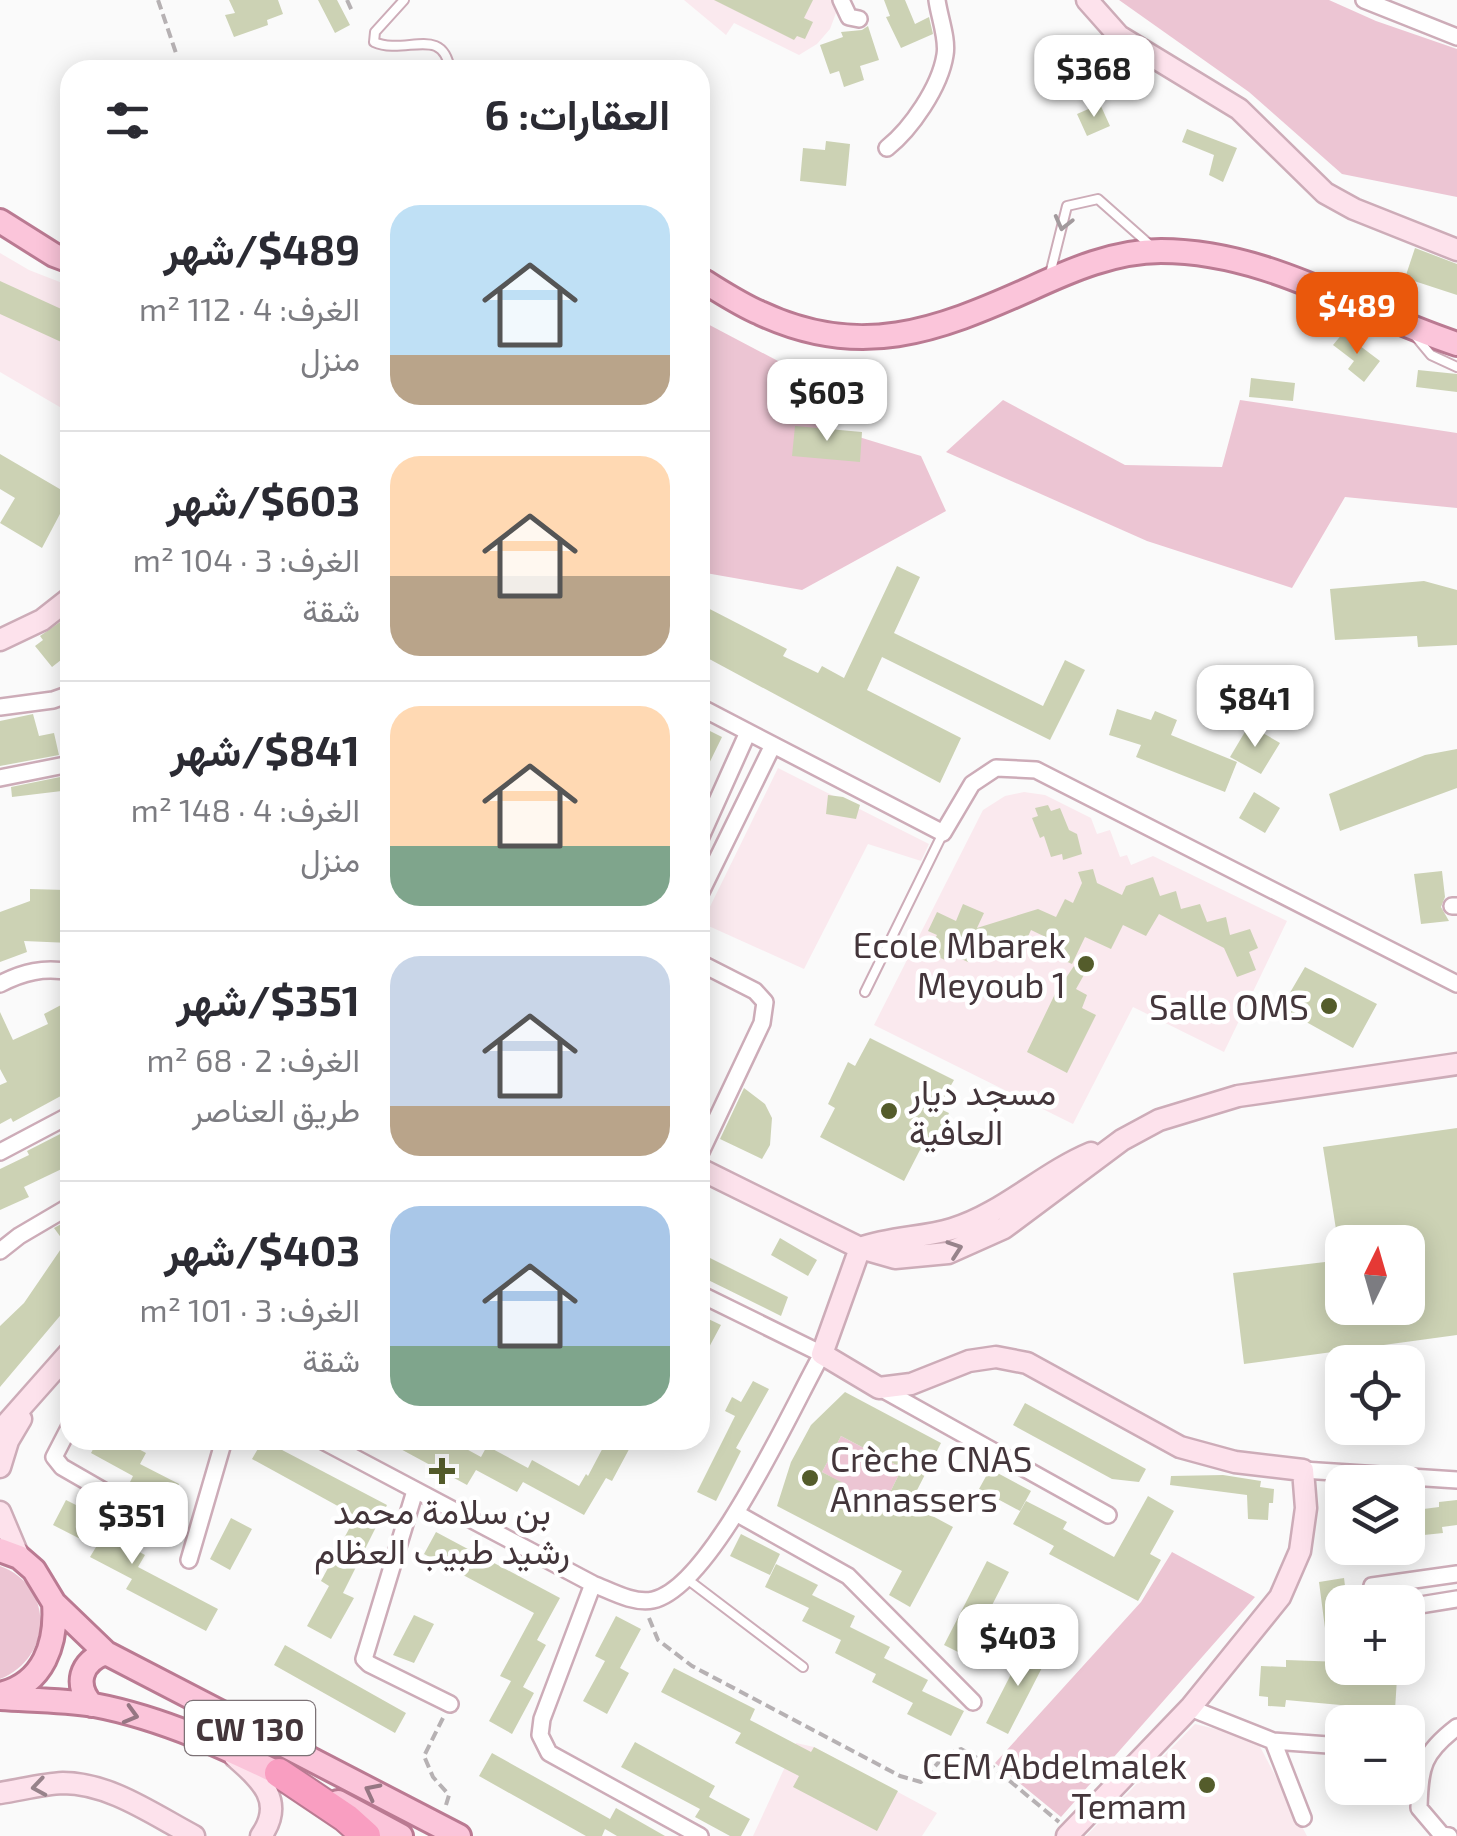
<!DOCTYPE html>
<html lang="ar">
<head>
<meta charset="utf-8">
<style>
	:root { --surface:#fff; --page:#f7f7f7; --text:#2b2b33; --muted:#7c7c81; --line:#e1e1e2; --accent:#ea580c }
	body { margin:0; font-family:"Exo 2",Vazirmatn,sans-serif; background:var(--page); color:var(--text); direction:rtl; height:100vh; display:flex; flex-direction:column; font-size:38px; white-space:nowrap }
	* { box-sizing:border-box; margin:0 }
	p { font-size:32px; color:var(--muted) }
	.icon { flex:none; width:55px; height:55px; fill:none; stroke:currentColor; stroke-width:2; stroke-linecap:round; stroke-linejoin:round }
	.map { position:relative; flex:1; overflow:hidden; direction:ltr }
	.details { position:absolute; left:60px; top:60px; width:650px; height:1390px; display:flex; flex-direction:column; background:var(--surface); border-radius:30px; box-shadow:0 5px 25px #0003; direction:rtl }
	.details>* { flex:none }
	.needle { width:65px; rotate:5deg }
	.fabs { position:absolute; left:1325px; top:1225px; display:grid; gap:20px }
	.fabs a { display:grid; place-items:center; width:100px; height:100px; border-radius:20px; background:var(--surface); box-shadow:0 5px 25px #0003; font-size:50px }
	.price { position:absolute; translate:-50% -85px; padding:0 22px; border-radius:20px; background:#fff; color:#222; font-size:32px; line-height:65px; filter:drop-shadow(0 2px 5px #0008) }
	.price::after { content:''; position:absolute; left:50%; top:60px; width:30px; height:22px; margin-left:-15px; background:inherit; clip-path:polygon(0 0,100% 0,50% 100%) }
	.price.on { background:var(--accent); color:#fff }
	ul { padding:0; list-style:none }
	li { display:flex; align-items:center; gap:30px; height:250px; padding:0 40px }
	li+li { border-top:2px solid var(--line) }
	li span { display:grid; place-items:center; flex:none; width:280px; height:200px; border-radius:30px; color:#555 }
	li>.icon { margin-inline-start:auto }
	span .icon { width:120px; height:120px; fill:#fffc; stroke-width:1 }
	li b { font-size:42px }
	h2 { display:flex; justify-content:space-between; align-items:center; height:120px; padding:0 40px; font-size:42px }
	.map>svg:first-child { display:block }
	.built { fill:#fae9ee }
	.green { fill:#ecc5d3 }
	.building { fill:#ccd2b4; fill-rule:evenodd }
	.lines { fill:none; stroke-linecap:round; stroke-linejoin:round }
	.lane-casing { stroke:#cdacb8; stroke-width:12 }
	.street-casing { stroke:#cdacb8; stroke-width:20 }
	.secondary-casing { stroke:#cdacb8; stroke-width:25 }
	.primary-casing { stroke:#ba7a92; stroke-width:28 }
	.highway-casing { stroke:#ba7a92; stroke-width:32 }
	.path { stroke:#b6b1b3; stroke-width:4; stroke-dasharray:10 5; stroke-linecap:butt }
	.lane { stroke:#fff; stroke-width:8 }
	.street { stroke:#fff; stroke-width:15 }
	.secondary { stroke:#fde2ec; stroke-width:20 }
	.primary { stroke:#fbc5da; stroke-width:22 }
	.highway { stroke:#f99ec1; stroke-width:28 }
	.oneway { stroke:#a29a9d }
	.oneway2 { stroke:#97838b }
	.oneway3 { stroke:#967683 }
	.poi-dot { fill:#545c2b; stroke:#fff; stroke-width:4 }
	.labels { text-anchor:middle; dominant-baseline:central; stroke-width:9; stroke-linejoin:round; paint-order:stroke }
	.shield { fill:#fff; stroke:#7c7276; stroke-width:2.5 }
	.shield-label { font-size:32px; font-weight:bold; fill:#44363b }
	.poi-label { font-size:35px; fill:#44363b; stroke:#fff; text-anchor:end }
</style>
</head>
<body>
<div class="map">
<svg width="1457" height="1836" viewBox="0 0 1457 1836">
	<rect width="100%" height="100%" fill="#fafafa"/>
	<path class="built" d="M 684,0 L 837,0 L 839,5 L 830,29 L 817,44 L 799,55 L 734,23 L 726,35 Z
		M 0,253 L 29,270 L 70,286 L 70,413 L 0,372 Z
		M 778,768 L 929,844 L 921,861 L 868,844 L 804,969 L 702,923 Z
		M 1024,792 L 1045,795 L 1091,818 L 1097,834 L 1110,830 L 1120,857 L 1127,855 L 1131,865 L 1153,856 L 1287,921 L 1224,1052 L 1133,1007 L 1073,1124 L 874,1025 L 983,810 L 1005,796 Z
		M 1195,1724 L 1256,1739 L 1307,1836 L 1086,1836 Z
		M 796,1743 L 814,1747 L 937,1813 L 922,1836 L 753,1836 Z"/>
	<path class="green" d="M 1119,0 L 1329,0 L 1376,21 L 1457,49 L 1457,197 L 1342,174 L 1249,92 Z
		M 700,320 L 778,361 L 787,415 L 921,456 L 946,511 L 802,590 L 700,572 Z
		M 1003,400 L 1125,465 L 1222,467 L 1240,400 L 1457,433 L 1457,508 L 1345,497 L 1292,588 L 1147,541 L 946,452 Z
		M 841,1436 L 902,1468 L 882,1509 L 842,1489 L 844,1484 L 822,1472 Z
		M 1172,1552 L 1255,1597 L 1061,1817 L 995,1763 L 1141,1602 Z
		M 0,1566 C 55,1586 53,1658 0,1679 Z"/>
	<path class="building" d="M 229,0 L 278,0 L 283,14 L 267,20 L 268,25 L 234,37 L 225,15 L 235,13 Z
		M 318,0 L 337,0 L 350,25 L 335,33 Z
		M 714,0 L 813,0 L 804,18 L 813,22 L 805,39 L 797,36 L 794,40 Z
		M 884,0 L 905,0 L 915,24 L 929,17 L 933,34 L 901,48 L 886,17 L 890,16 Z
		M 868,26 L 879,60 L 860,66 L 864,80 L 844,87 L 839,71 L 830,74 L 820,45 L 843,37 L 841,32 L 862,30 Z
		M 1100,104 L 1110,126 L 1087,136 L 1077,114 Z
		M 1187,129 L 1237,148 L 1223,182 L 1209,175 L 1214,155 L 1182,142 Z
		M 826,141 L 850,144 L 846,186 L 800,181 L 803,148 L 825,150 Z
		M 1415,248 L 1457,264 L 1457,295 L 1405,278 Z
		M 0,281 L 70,313 L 70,346 L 0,314 Z
		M 1343,333 L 1380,361 L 1364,382 L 1348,369 L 1354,361 L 1333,345 Z
		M 1418,370 L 1457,374 L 1457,392 L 1416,387 Z
		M 1251,378 L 1295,383 L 1293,401 L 1249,397 Z
		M 795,426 L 862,432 L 860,462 L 792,456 Z
		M 0,454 L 70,495 L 42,548 L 0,523 L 15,498 L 0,489 Z
		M 897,566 L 920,577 L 894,633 L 1043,706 L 1065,660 L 1085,670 L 1050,740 L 882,657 L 867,690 L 961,738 L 940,783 L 700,654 L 700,604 L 787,649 L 783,656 L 818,673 L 822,666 L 844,678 Z
		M 1424,581 L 1457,590 L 1457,645 L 1418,647 L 1417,636 L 1335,640 L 1330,589 Z
		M 70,615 L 70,653 L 52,667 L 35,646 L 43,640 L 40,636 Z
		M 1117,709 L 1151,720 L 1155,711 L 1177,720 L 1171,735 L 1237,762 L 1225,792 L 1136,757 L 1141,745 L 1109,735 Z
		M 33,714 L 39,736 L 54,733 L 59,755 L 0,766 L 0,721 Z
		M 1249,725 L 1280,743 L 1261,774 L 1230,757 Z
		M 700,726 L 722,737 L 700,782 Z
		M 1457,749 L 1457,788 L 1340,831 L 1329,794 L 1425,755 Z
		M 70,775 L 70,790 L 12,797 L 11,787 Z
		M 1254,792 L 1280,808 L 1265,833 L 1239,818 Z
		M 828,795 L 843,797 L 860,805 L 856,819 L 826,814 Z
		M 1048,805 L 1051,811 L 1060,808 L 1069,830 L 1077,834 L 1082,854 L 1063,860 L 1062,854 L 1051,857 L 1044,836 L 1040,838 L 1032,818 L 1038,816 L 1035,808 Z
		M 1093,869 L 1097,883 L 1122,895 L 1126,886 L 1153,877 L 1160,896 L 1176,891 L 1181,909 L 1200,904 L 1207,922 L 1226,917 L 1230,935 L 1250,929 L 1258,948 L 1249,952 L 1256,970 L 1237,977 L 1224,948 L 1159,914 L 1146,936 L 1123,925 L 1111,949 L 1085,937 L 1072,964 L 1050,954 L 1056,942 L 1031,930 L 1024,945 L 1003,936 L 995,952 L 978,944 L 968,962 L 950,954 L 947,961 L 928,952 L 937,935 L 928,931 L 937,912 L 956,921 L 963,904 L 984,913 L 977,928 L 1038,909 L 1056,917 L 1065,899 L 1073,903 L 1082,883 L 1078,872 Z
		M 1442,871 L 1445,897 L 1441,907 L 1449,921 L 1421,924 L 1414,874 Z
		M 30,889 L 66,890 L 66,897 L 70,897 L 70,943 L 24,941 L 27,952 L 0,962 L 0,912 L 30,901 Z
		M 1074,966 L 1085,973 L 1076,989 L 1087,995 L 1082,1008 L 1096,1015 L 1067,1073 L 1027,1052 L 1055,994 Z
		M 1305,967 L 1377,1004 L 1353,1048 L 1281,1008 Z
		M 61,1005 L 67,1018 L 62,1020 L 70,1038 L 70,1091 L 13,1122 L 11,1118 L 0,1124 L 0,1085 L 7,1082 L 0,1069 L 0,1012 L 13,1040 L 48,1024 L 44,1014 Z
		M 870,1038 L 954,1080 L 938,1108 L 949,1113 L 929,1155 L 920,1150 L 904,1181 L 820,1137 L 835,1108 L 828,1104 L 848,1062 L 855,1066 Z
		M 744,1088 L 765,1104 L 772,1118 L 770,1145 L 762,1159 L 720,1139 Z
		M 1457,1128 L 1457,1335 L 1244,1364 L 1233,1273 L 1342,1260 L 1342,1308 L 1408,1308 L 1408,1242 L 1338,1242 L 1323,1147 Z
		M 70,1129 L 70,1165 L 24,1187 L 29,1197 L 0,1210 L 0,1169 L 29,1155 L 27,1151 Z
		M 70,1219 L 70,1304 L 0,1387 L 0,1326 L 24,1303 L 65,1243 L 54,1228 Z
		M 780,1238 L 817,1260 L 808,1276 L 771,1255 Z
		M 700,1253 L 788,1297 L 781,1316 L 700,1276 Z
		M 700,1315 L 721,1325 L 700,1364 Z
		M 753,1381 L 769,1389 L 736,1448 L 741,1451 L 716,1501 L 697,1492 L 735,1416 L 725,1411 L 732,1397 L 741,1402 Z
		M 845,1392 L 941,1443 L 910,1504 L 953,1527 L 910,1607 L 889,1595 L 902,1571 L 777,1506 L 791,1462 L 811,1425 ZM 841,1436 L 902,1468 L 882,1509 L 842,1489 L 845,1484 L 822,1472 Z
		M 1025,1403 L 1146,1469 L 1139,1482 L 1112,1479 L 1013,1425 Z
		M 98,1440 L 122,1440 L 146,1453 L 140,1464 L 179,1484 L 168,1506 L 128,1486 L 133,1476 L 91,1453 Z
		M 263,1440 L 387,1505 L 343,1593 L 354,1598 L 331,1639 L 307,1626 L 329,1586 L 321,1581 L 356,1516 L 252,1459 Z
		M 384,1440 L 450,1440 L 481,1457 L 487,1446 L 528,1468 L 532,1460 L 579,1486 L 586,1474 L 588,1476 L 607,1440 L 634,1440 L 612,1481 L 606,1478 L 584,1515 L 523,1482 L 517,1492 L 476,1470 L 467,1485 Z
		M 990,1469 L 1031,1491 L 1020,1511 L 979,1489 Z
		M 1223,1475 L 1261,1481 L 1260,1487 L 1274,1489 L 1273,1503 L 1269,1503 L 1268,1520 L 1248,1519 L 1247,1495 L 1170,1485 L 1171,1476 Z
		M 1148,1496 L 1174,1511 L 1150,1554 L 1161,1560 L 1138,1601 L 1049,1554 L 1054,1546 L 1013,1524 L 1026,1501 L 1067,1522 L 1063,1529 L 1114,1557 Z
		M 66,1500 L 110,1522 L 104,1533 L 145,1555 L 138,1567 L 218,1609 L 206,1631 L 126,1589 L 132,1579 L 90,1557 L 96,1547 L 53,1525 Z
		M 1457,1500 L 1457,1525 L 1442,1527 L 1443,1533 L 1424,1535 L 1425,1541 L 1408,1543 L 1408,1511 L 1439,1507 L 1439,1502 Z
		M 231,1518 L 252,1529 L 230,1570 L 210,1559 Z
		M 436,1532 L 560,1598 L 537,1640 L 546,1645 L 523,1687 L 534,1693 L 512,1734 L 489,1721 L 511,1681 L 500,1676 L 534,1613 L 424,1554 Z
		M 741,1534 L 780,1554 L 770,1575 L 730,1556 Z
		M 987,1561 L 1009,1572 L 966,1656 L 944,1645 Z
		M 776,1564 L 818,1585 L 812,1595 L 855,1616 L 850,1627 L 890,1647 L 884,1658 L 928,1680 L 922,1691 L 964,1711 L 951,1736 L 907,1714 L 913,1703 L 872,1682 L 876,1674 L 835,1653 L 841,1640 L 802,1621 L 809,1608 L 765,1587 Z
		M 1344,1578 L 1347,1602 L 1342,1602 L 1342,1626 L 1325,1628 L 1319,1582 Z
		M 414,1615 L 434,1624 L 414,1663 L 393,1655 Z
		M 616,1616 L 641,1629 L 620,1668 L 629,1673 L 607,1714 L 583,1701 L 605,1661 L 595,1656 Z
		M 1027,1643 L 1049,1654 L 1008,1734 L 986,1723 Z
		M 285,1645 L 406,1713 L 395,1733 L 274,1665 Z
		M 1286,1660 L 1342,1662 L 1342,1668 L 1388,1668 L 1388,1677 L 1397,1678 L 1395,1710 L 1286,1700 L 1285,1707 L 1268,1706 L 1268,1697 L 1259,1696 L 1261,1666 L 1286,1667 Z
		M 674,1668 L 755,1709 L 750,1720 L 811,1752 L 814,1747 L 898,1791 L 877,1831 L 793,1787 L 799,1776 L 735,1743 L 741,1733 L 661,1692 Z
		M 635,1742 L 715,1786 L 709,1797 L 750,1819 L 741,1836 L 730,1836 L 695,1817 L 700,1809 L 621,1767 Z
		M 492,1753 L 610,1819 L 616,1808 L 665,1836 L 617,1836 L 605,1829 L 602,1836 L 586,1836 L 479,1776 Z"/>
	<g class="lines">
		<g class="lane-casing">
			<path id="lane" d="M 404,0 L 375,32 L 374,42 C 405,56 443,24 450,70
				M 1050,274 L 1067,206 L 1098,199 L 1150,245
				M 1416,337 L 1431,355 L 1457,367
				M 865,992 L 943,833
				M 687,1579 L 803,1667"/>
		</g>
		<g class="street-casing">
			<path id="street" d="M 841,0 L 849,17 L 859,19
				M 1364,0 L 1457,37
				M 887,148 C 911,129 940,87 945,55 C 948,39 939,16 937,0
				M 0,707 L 53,700 L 70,694
				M 700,707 L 943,833 L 972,784 L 996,768 L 1036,770 L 1457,984
				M 0,778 L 70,764
				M 700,839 L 748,732
				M 700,894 L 773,745
				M 1452,906 L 1457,906
				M 700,963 L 755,991 L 765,1002 L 762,1023 L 700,1154
				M 0,984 C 23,972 44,967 70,972
				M 0,1152 L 70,1115
				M 0,1251 L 19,1236 L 70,1206
				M 880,1388 L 1108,1515
				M 70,1426 L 54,1457 L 62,1467 L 135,1509
				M 321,1440 L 593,1584 C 611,1591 633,1604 653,1600 C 712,1587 792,1407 822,1354 L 700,1294
				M 1303,1470 L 1457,1480
				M 415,1491 L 364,1659 L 369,1664 L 450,1704
				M 736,1513 L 848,1576 L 973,1702
				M 189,1560 L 224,1440
				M 593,1584 L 542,1719 L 540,1735 L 549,1753 L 700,1836
				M 1373,1602 L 1369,1598 L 1372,1586 L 1457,1574
				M 1408,1607 L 1457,1599
				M 1190,1708 L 1273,1741 L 1342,1746
				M 1273,1741 L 1303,1818
				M 1449,1836 L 1442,1835 L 1419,1808 C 1420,1766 1423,1753 1457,1727"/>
		</g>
		<g class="secondary-casing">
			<path id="secondary" d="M 1087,0 L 1119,36 L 1239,109 L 1325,193 L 1354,209 L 1457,250
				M 0,640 L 42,620 L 70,598
				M 700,1169 L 860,1248 L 895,1258 L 948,1253 L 1004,1228 L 1122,1140 L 1159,1120 L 1238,1096 L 1457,1064
				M 860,1248 L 822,1354 L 879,1388 L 911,1384 L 969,1361 L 996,1357 L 1027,1363 L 1180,1447 L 1235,1462 L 1303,1470 L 1306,1508 L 1300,1551 L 1280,1597 L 1190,1708 L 1067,1836
				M 860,1248 C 892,1237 922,1238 952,1229 C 1002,1214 1043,1173 1091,1153
				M 0,1431 L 70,1352
				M 0,1467 L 8,1441 L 21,1419
				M 0,1512 L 19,1557
				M 235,1757 C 260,1779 286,1801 261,1836
				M 0,1793 C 20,1790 42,1784 63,1783 C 110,1783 154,1815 194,1836"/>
		</g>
		<g class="primary-casing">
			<path id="primary" d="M 0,221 L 54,255 L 70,261
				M 700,279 C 720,291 739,304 760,313 C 860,360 936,331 1030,289 C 1071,270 1115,251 1161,251 C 1268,251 1358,312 1457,344
				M 0,1550 L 19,1557 L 34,1570 L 54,1603 L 106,1653 L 459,1836
				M 0,1694 C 44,1684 57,1643 54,1603
				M 0,1698 C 31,1700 64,1700 94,1705 C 163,1718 229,1749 292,1780
				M 92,1705 C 74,1686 80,1661 106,1653
				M 338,1802 L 401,1836"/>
		</g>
		<g class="highway-casing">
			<path id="highway" d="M 279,1773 L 346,1818 L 366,1836"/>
		</g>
		<path class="path" d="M 158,0 L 177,56
			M 347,0 L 352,11
			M 649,1618 L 658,1640 L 692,1666 L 900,1776 L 921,1782 L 945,1755 L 961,1749 L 993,1767 L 1059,1822
			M 443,1718 L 424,1756 L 433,1777 L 449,1795 L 446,1805"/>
		<use href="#lane" class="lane"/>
		<use href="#street" class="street"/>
		<use href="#secondary" class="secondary"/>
		<use href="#primary" class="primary"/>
		<use href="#highway" class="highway"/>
	</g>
	<defs><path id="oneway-chevron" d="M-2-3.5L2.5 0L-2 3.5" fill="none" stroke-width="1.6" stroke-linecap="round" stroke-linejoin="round" transform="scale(2.5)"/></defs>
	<use class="oneway" href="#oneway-chevron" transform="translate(1063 223) rotate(104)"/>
	<g class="oneway2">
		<use href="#oneway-chevron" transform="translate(955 1249) rotate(-19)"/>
		<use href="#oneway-chevron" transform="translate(39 1787) rotate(171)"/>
	</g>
	<g class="oneway3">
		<use href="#oneway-chevron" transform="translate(131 1715) rotate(16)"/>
		<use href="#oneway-chevron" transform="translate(372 1791) rotate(-153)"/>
	</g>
	<g class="poi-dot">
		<circle cx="1086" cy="964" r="10"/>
		<circle cx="1329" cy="1006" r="10"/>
		<circle cx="889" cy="1111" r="10"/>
		<path d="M437 1456h10v10h10v10h-10v10h-10v-10h-10v-10h10z"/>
		<circle cx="810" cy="1478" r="10"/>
		<circle cx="1207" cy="1785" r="10"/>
	</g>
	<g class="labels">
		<rect class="shield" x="185" y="1701" width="130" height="54" rx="8"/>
		<g class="shield-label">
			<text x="250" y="1728">CW 130</text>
		</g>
		<g class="poi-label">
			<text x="1066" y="944">Ecole Mbarek<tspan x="1066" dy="40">Meyoub 1</tspan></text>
			<text x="1309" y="1006">Salle OMS</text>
			<text x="909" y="1091" text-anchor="start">مسجد ديار<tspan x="909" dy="40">العافية</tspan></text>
			<text x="830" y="1458" text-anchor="start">Crèche CNAS<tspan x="830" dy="40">Annassers</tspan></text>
			<text x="442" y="1510" text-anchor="middle">بن سلامة محمد<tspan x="442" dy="40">رشيد طبيب العظام</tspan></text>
			<text x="1187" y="1765">CEM Abdelmalek<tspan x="1187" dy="40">Temam</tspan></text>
		</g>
	</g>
</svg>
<div class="fabs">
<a><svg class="needle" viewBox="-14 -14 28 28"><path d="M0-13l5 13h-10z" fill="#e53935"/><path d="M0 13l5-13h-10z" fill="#7c7c81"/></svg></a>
<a><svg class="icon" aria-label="locate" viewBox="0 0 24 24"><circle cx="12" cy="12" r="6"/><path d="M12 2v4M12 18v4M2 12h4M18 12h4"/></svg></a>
<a><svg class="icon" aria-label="layers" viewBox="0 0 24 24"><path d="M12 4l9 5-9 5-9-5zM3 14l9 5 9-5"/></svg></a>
<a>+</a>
<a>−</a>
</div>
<b class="price" style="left:1094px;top:120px">$368</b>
<b class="price on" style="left:1357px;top:357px">$489</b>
<b class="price" style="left:827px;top:444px">$603</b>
<b class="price" style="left:1255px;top:750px">$841</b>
<b class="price" style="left:132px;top:1567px">$351</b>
<b class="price" style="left:1018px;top:1689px">$403</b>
<section class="details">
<h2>العقارات: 6<svg class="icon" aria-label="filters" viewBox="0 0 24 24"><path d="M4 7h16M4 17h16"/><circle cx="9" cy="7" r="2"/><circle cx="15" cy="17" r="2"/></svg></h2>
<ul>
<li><span style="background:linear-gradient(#bfe0f5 75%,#b9a48a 0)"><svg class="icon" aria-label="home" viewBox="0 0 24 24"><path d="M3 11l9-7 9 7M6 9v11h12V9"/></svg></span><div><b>$489/شهر</b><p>الغرف: 4 · 112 m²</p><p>منزل</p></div></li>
<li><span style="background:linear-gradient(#ffd9b3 60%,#b9a48a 0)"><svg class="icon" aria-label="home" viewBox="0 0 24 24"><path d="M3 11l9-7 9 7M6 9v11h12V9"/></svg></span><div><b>$603/شهر</b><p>الغرف: 3 · 104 m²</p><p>شقة</p></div></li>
<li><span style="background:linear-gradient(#ffd9b3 70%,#7fa58c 0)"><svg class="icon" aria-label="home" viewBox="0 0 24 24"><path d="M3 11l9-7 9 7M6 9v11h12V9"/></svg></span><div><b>$841/شهر</b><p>الغرف: 4 · 148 m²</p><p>منزل</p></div></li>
<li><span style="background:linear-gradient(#c9d6e8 75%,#b9a48a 0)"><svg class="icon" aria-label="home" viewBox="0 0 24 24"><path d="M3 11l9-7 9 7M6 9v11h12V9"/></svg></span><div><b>$351/شهر</b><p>الغرف: 2 · 68 m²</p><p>طريق العناصر</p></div></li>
<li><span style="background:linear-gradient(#a9c7e8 70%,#7fa58c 0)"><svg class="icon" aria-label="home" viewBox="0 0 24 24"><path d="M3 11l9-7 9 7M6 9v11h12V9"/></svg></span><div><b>$403/شهر</b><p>الغرف: 3 · 101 m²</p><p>شقة</p></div></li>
</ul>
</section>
</div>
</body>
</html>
